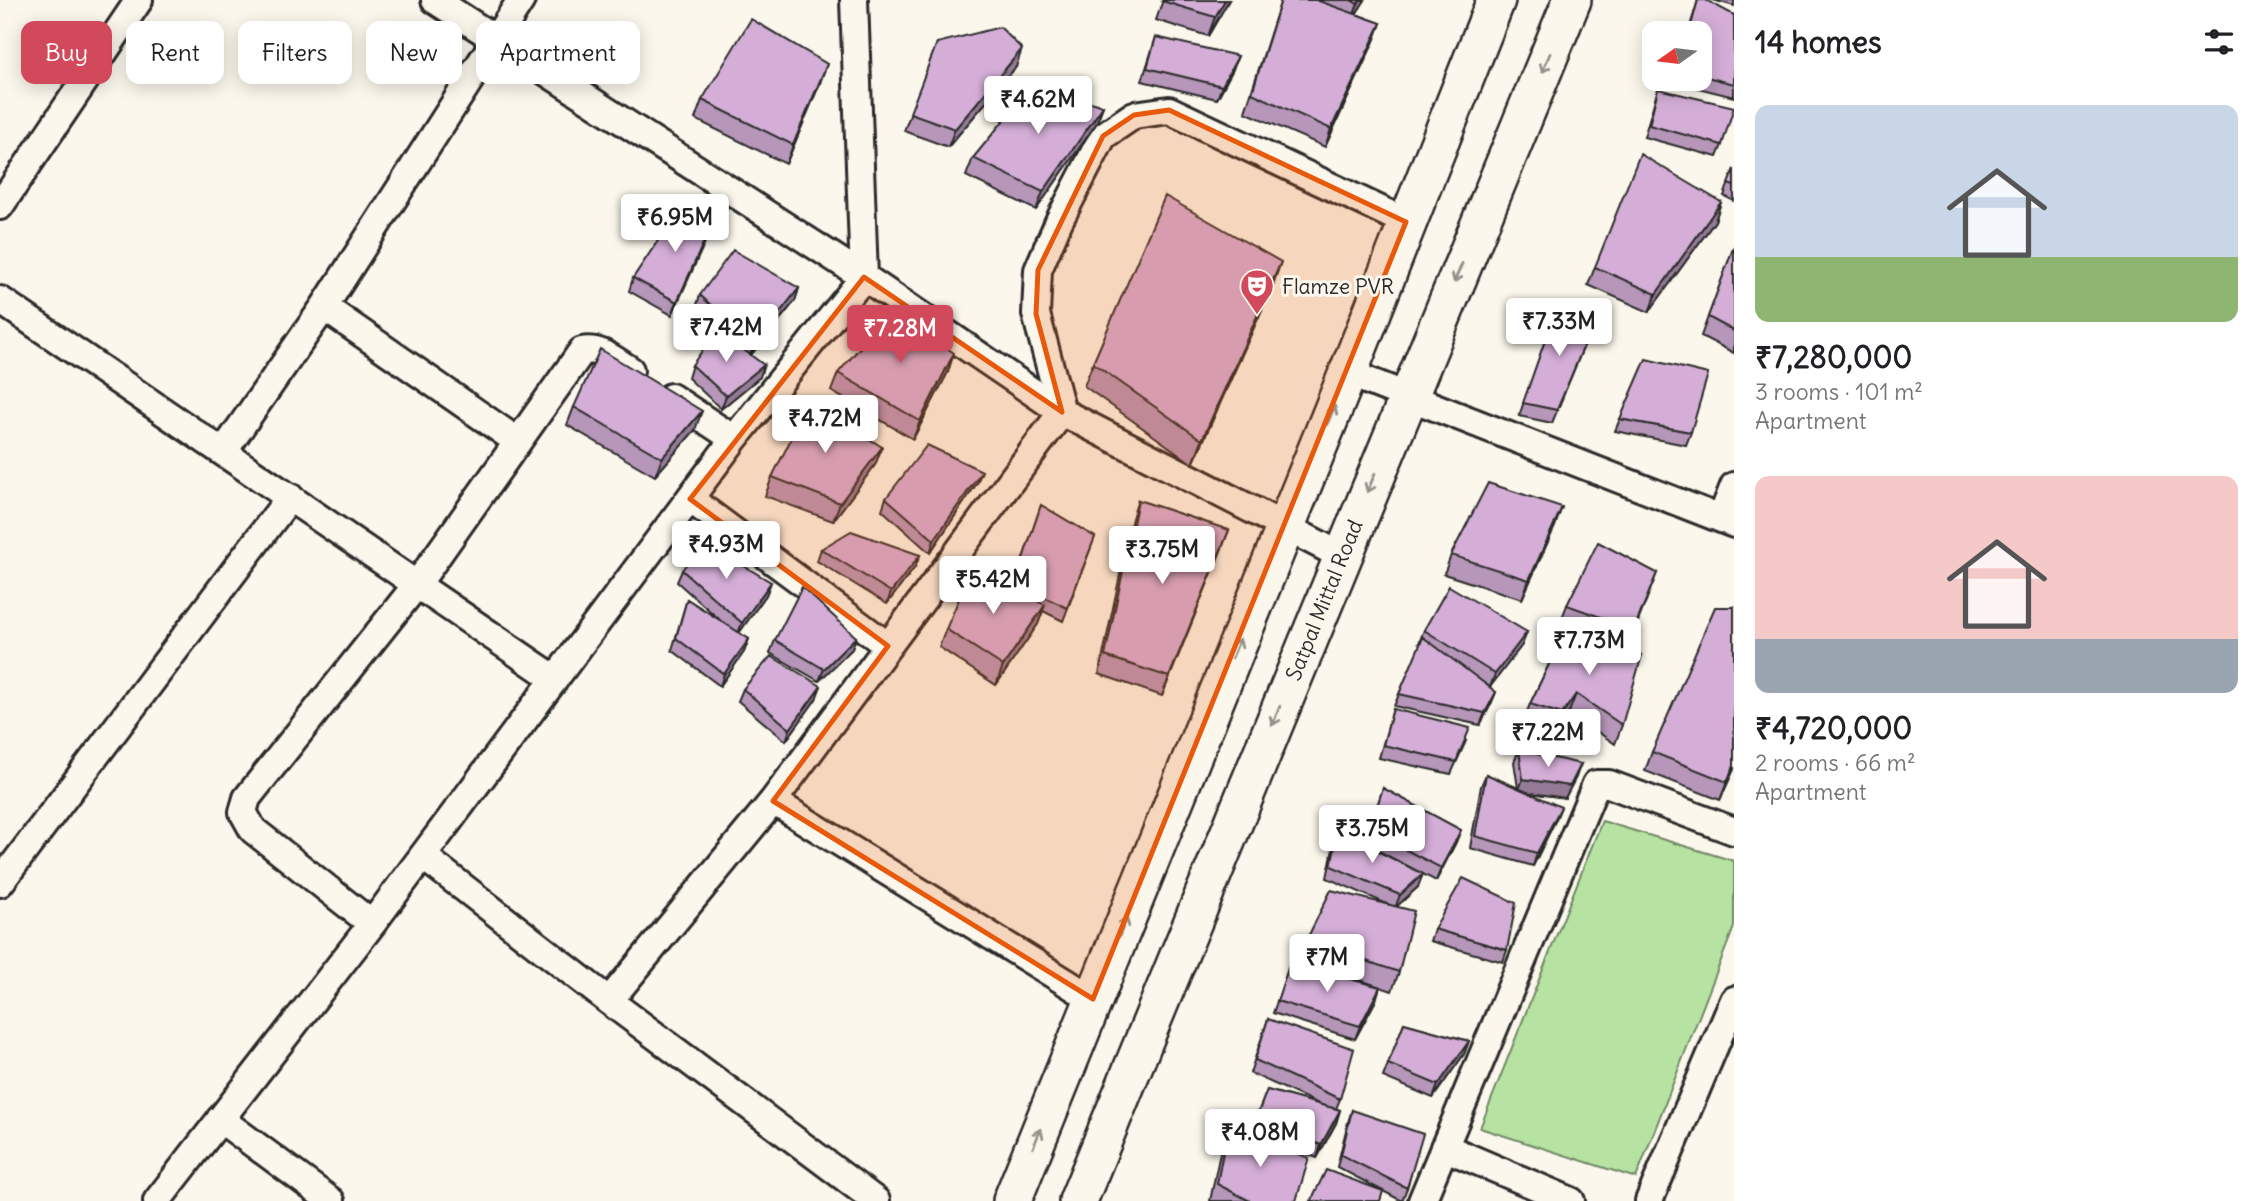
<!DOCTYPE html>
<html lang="en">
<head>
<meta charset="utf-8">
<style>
	:root { --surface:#fff; --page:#f6f6f6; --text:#202124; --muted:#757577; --accent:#d1495b }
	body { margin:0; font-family:Delius,sans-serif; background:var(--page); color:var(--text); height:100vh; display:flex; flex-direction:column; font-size:26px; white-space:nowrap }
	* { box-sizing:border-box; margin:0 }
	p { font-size:23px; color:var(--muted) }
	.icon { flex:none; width:38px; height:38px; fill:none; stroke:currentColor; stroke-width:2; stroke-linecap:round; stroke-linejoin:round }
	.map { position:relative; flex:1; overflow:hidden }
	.side { display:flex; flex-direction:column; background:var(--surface); width:525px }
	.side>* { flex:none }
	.top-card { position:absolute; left:21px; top:21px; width:665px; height:63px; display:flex; gap:14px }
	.needle { width:46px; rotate:256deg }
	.tools { position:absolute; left:1642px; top:21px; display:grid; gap:14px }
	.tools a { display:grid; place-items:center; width:70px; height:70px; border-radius:14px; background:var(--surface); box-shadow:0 4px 18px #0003; font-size:35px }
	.price { position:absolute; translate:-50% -60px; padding:0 16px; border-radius:7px; background:#fff; color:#222; font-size:23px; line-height:46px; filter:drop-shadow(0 2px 4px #0008) }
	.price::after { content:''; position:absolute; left:50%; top:42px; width:21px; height:16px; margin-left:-10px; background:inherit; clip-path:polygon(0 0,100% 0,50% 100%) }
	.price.selected { background:var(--accent); color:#fff }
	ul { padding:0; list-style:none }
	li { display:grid; align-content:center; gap:14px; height:371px; padding:0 21px }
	li span { display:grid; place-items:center; height:217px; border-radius:14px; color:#555 }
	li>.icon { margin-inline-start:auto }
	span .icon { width:126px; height:126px; fill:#fffc; stroke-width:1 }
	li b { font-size:30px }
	h2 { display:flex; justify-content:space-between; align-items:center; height:84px; padding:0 21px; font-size:30px }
	.tag { padding:0 24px; border-radius:14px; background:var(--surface); box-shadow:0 4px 18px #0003; font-size:24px; line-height:63px }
	.tag.selected { background:var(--accent); color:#fff }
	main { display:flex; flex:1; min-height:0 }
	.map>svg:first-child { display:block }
	.green { fill:#b6e3a1; stroke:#708766; stroke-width:2 }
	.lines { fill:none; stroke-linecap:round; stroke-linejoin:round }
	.street-casing { stroke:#2b2b2b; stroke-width:32 }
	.secondary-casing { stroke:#2b2b2b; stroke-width:42 }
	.street { stroke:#fbf7ec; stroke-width:26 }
	.secondary { stroke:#fbf7ec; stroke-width:37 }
	.wall { fill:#b696b9; stroke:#2b2b2b; stroke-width:2 }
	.shaded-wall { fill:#947a96; stroke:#2b2b2b; stroke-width:2 }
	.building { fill:#d4aed7; stroke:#2b2b2b; stroke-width:2 }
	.oneway { stroke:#93918c }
	.marked { fill:#e8590c; fill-opacity:0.2; stroke:#e8590c; stroke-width:5; stroke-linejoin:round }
	.labels { text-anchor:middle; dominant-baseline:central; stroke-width:6; stroke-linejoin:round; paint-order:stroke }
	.poi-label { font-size:21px; fill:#2b2b2b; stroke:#fbf7ec; text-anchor:start }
	.street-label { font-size:21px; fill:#2b2b2b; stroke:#fbf7ec }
</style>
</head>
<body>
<main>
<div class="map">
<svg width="1734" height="1201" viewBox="0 0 1734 1201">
	<rect width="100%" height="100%" fill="#fbf7ec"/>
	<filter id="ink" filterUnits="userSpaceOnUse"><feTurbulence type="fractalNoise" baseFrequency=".0143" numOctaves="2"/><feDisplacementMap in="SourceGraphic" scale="14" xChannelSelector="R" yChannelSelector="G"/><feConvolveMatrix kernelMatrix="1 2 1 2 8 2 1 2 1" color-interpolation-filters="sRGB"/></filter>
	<g filter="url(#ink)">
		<path class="green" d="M 1602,821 L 1734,861 L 1734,927 L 1636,1178 L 1480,1128 Z"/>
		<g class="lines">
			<g class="street-casing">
				<path id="street" d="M 435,0 L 864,277 L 1062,412 L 1342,556
					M 0,206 L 139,0
					M 0,300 L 555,679
					M 324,307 L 517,441
					M 1348,373 L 1734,524
					M 671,397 L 734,439
					M 224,451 L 324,307 L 521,0
					M 690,499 L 888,646
					M 1721,519 L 1734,486
					M 773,801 L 1093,999
					M 423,856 L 609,1001 L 876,1201
					M 0,883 L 290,497
					M 372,924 L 253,830 L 243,812 L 247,798 L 418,583 L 582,351 C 600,347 615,361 630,370
					M 609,1001 L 773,801 L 1062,412 L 1036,314 L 1038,270 L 1059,221 L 1103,136 L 1134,115 L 1169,110 L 1406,222
					M 220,1119 L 331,1201
					M 1444,1147 L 1571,1201
					M 157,1201 L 372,924 L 734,439 L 864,277 L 854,0
					M 1422,1201 L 1596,784 L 1609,784 L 1734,831
					M 1649,1201 L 1734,1000"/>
			</g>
			<g class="secondary-casing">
				<path id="secondary" d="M 1012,1201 L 1348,373 L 1496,0
					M 1078,1201 L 1572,0"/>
			</g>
			<use href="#street" class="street"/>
			<use href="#secondary" class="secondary"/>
		</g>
		<path class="wall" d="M 1163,0 L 1229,0 L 1208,36 L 1156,20 Z
			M 1281,0 L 1365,0 L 1356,14 L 1381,23 L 1374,41 L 1325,147 L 1245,112 Z
			M 1698,0 L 1734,15 L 1734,97 L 1674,82 L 1675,79 L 1699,79 L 1699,33 L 1688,33 Z
			M 1713,0 L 1734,0 L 1734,6 Z
			M 1156,37 L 1233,69 L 1217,99 L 1142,81 Z
			M 937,43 L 1016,67 L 948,147 L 904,131 Z
			M 820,83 L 786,164 L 695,119 L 702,100 Z
			M 1658,89 L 1722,145 L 1717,157 L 1644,137 Z
			M 1103,106 L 1096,124 L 1036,210 L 966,176 L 973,158 Z
			M 1734,169 L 1734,201 L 1724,196 Z
			M 1721,202 L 1715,221 L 1649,312 L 1588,285 L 1595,267 Z
			M 714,219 L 710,231 L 672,315 L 629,291 L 633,278 Z
			M 1734,246 L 1734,353 L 1701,336 Z
			M 1273,285 L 1193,464 L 1084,386 L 1093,363 Z
			M 799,288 L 795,301 L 751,355 L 760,377 L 721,409 L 688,378 L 692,365 L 732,341 L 696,308 L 700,295 Z
			M 1555,312 L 1598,312 L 1552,423 L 1519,416 Z
			M 948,372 L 913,439 L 831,391 L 838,373 Z
			M 574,407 L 695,430 L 655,476 L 567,425 Z
			M 1620,419 L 1691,432 L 1686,445 L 1615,431 Z
			M 882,447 L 875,465 L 833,521 L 765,496 L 772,477 Z
			M 977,483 L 930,553 L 882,510 L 886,498 Z
			M 1138,500 L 1229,530 L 1162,696 L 1099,674 L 1132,518 Z
			M 1041,505 L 1095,537 L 1063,621 L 1043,611 L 1038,624 L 996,685 L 939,647 L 946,629 L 1013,588 Z
			M 1555,526 L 1522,599 L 1444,574 L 1451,555 Z
			M 821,549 L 920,555 L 915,567 L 887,604 L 817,561 Z
			M 682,570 L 771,582 L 766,595 L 739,633 L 749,639 L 744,652 L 720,686 L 672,650 L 687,599 L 720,620 L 677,582 Z
			M 1657,573 L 1630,642 L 1562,618 L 1567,605 Z
			M 1734,607 L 1734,769 L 1720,800 L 1645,771 L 1652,752 Z
			M 1424,630 L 1527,632 L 1522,645 L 1490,687 L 1482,682 L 1496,692 L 1491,704 L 1480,725 L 1394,706 L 1421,643 L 1419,643 Z
			M 1564,633 L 1622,725 L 1615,744 L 1569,712 L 1556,732 L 1523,722 L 1530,704 Z
			M 856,637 L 852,649 L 819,681 L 770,653 L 775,640 Z
			M 743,689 L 816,699 L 786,741 L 738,701 Z
			M 1393,709 L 1466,741 L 1451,774 L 1379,758 Z
			M 1519,750 L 1576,777 L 1565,798 L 1530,793 L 1556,819 L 1533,866 L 1470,848 L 1481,786 L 1486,774 L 1518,788 L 1514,762 Z
			M 1383,788 L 1456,842 L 1436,881 L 1365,844 Z
			M 1338,831 L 1418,887 L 1397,906 L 1399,972 L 1392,991 L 1299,959 L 1306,941 L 1385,903 L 1327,878 L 1334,844 Z
			M 1434,929 L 1507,950 L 1503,962 L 1430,941 Z
			M 1290,963 L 1376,1000 L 1355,1039 L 1273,1013 Z
			M 1268,1019 L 1340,1099 L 1336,1109 L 1340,1110 L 1336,1123 L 1317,1158 L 1250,1133 L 1267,1090 L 1321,1105 L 1250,1073 Z
			M 1404,1023 L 1469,1041 L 1464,1054 L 1433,1098 L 1383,1077 Z
			M 1352,1110 L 1407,1188 L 1402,1201 L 1337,1167 L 1348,1122 Z
			M 1228,1125 L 1296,1201 L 1210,1201 L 1222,1143 Z"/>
		<path class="shaded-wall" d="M 1225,0 L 1229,0 L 1208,36 L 1215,17 Z
			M 1360,0 L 1365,0 L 1351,22 L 1358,4 Z
			M 1381,23 L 1374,41 L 1325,147 L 1331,129 Z
			M 1022,49 L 1016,67 L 948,147 L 955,129 Z
			M 1238,56 L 1233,69 L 1217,99 L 1222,86 Z
			M 827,64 L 820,83 L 786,164 L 793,145 Z
			M 1103,106 L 1096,124 L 1036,210 L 1043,192 Z
			M 1721,202 L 1715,221 L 1649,312 L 1656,294 Z
			M 714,219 L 710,231 L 672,315 L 677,302 Z
			M 1281,262 L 1273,285 L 1193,464 L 1202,440 Z
			M 799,288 L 795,301 L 749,357 L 754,345 Z
			M 954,353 L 948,372 L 913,439 L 920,421 Z
			M 764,365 L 760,377 L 721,409 L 726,396 Z
			M 702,411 L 695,430 L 655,476 L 662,458 Z
			M 882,447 L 875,465 L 833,521 L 840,503 Z
			M 982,471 L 977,483 L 930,553 L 934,540 Z
			M 1562,507 L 1555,526 L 1522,599 L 1529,580 Z
			M 1229,530 L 1222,548 L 1162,696 L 1169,677 Z
			M 920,555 L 915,567 L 887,604 L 891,592 Z
			M 771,582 L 766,595 L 737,636 L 742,623 Z
			M 1045,605 L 1038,624 L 996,685 L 1003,666 Z
			M 1527,632 L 1522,645 L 1490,687 L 1495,674 Z
			M 856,637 L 852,649 L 819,681 L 824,669 Z
			M 749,639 L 744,652 L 720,686 L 724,674 Z
			M 821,686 L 816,699 L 786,741 L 790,729 Z
			M 1496,692 L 1491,704 L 1480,725 L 1485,713 Z
			M 1576,694 L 1569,712 L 1556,732 L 1562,714 Z
			M 1581,764 L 1576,777 L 1565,798 L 1518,791 L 1523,779 Z
			M 1734,766 L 1734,769 L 1720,800 L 1727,782 Z
			M 1561,807 L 1556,819 L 1533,866 L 1537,853 Z
			M 1461,830 L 1456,842 L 1436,881 L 1441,868 Z
			M 1423,874 L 1418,887 L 1395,908 L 1400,895 Z
			M 1380,987 L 1376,1000 L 1355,1039 L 1360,1026 Z
			M 1469,1041 L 1464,1054 L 1433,1098 L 1438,1085 Z
			M 1340,1110 L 1336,1123 L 1317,1158 L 1321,1145 Z"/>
		<path class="building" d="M 1163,0 L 1225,0 L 1215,17 L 1162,1 Z
			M 1281,0 L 1316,0 L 1381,23 L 1331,129 L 1252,93 Z
			M 1351,0 L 1360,0 L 1358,4 Z
			M 1698,0 L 1706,0 L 1734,15 L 1734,84 L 1699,75 L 1699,33 L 1689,33 Z
			M 751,19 L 827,64 L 793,145 L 702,100 Z
			M 1000,27 L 1022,49 L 955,129 L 910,113 L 937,43 Z
			M 1156,37 L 1238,56 L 1222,86 L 1147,68 Z
			M 1034,83 L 1103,106 L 1043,192 L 973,158 Z
			M 1658,89 L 1734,107 L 1722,145 L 1649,125 Z
			M 1640,154 L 1721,202 L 1656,294 L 1595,267 Z
			M 1734,169 L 1734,186 L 1728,184 Z
			M 1165,196 L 1281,262 L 1202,440 L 1093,363 Z
			M 681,206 L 714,219 L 677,302 L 633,278 Z
			M 1734,246 L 1734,331 L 1708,317 Z
			M 733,250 L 799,288 L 754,345 L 700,295 Z
			M 892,310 L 954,353 L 920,421 L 838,373 Z
			M 1555,312 L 1598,312 L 1557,410 L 1523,403 Z
			M 717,330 L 764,365 L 726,396 L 692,365 Z
			M 600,349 L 702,411 L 662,458 L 574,407 Z
			M 1646,359 L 1708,374 L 1691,432 L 1620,419 Z
			M 810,401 L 882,447 L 840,503 L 772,477 Z
			M 927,445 L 982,471 L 934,540 L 886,498 Z
			M 1488,483 L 1562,507 L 1529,580 L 1451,555 Z
			M 1138,500 L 1229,530 L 1169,677 L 1105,656 Z
			M 1041,505 L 1095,537 L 1067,608 L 1015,583 Z
			M 851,531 L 920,555 L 891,592 L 821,549 Z
			M 703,542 L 771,582 L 742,623 L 682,570 Z
			M 1598,542 L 1657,573 L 1634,629 L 1567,605 Z
			M 973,566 L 1045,605 L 1003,666 L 946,629 Z
			M 1449,586 L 1527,632 L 1495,674 L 1424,630 Z
			M 802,587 L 856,637 L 824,669 L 775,640 Z
			M 687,599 L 749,639 L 724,674 L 676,638 Z
			M 1715,607 L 1734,607 L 1734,766 L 1727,782 L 1652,752 Z
			M 1564,633 L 1642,655 L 1622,725 L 1576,694 L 1562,714 L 1530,704 Z
			M 1423,637 L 1496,692 L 1485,713 L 1399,694 Z
			M 771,656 L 821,686 L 790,729 L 743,689 Z
			M 1393,709 L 1470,728 L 1456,762 L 1383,745 Z
			M 1519,750 L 1581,764 L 1570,786 L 1523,779 Z
			M 1486,774 L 1561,807 L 1537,853 L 1475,836 Z
			M 1383,788 L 1461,830 L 1441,868 L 1369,831 Z
			M 1338,831 L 1423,874 L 1400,895 L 1331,866 Z
			M 1463,878 L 1516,903 L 1507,950 L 1434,929 Z
			M 1331,890 L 1414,911 L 1399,972 L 1306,941 Z
			M 1290,963 L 1380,987 L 1360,1026 L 1277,1001 Z
			M 1268,1019 L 1354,1049 L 1340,1099 L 1255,1060 Z
			M 1404,1023 L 1469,1041 L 1438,1085 L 1388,1064 Z
			M 1267,1090 L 1340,1110 L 1321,1145 L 1255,1121 Z
			M 1352,1110 L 1423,1134 L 1407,1188 L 1341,1155 Z
			M 1228,1125 L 1309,1158 L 1296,1201 L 1250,1201 L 1217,1184 Z
			M 1326,1170 L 1383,1191 L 1380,1201 L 1311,1201 Z"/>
		<defs><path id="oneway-shaft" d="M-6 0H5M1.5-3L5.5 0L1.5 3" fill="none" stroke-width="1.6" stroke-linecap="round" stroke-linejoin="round" transform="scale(1.75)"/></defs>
		<g class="oneway">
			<use href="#oneway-shaft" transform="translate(1546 63) rotate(113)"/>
			<use href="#oneway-shaft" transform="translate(1458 273) rotate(113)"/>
			<use href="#oneway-shaft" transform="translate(1331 415) rotate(-68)"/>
			<use href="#oneway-shaft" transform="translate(1371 483) rotate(112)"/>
			<use href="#oneway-shaft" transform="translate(1236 648) rotate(-68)"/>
			<use href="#oneway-shaft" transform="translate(1276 716) rotate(112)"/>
			<use href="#oneway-shaft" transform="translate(1123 927) rotate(-68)"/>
			<use href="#oneway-shaft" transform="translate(1037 1138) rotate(-68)"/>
		</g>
	</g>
	<path class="marked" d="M 1169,110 L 1406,222 L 1093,999 L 773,801 L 888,646 L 690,499 L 864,277 L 1062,412 L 1036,314 L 1038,270 L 1103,136 L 1134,115 Z"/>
	<defs>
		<g id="theatre-pin" transform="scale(1.75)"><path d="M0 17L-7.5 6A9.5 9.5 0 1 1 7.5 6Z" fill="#d1495b" stroke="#fbf7ec"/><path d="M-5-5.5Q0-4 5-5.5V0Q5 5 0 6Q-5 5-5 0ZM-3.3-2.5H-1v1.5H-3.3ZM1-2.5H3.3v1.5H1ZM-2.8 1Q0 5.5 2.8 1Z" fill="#fff"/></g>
	</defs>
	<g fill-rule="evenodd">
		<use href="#theatre-pin" x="1257" y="286"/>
	</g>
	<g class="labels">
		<g class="poi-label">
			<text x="1282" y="286">Flamze PVR</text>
		</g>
		<g class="street-label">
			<text transform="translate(1324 600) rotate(-68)">Satpal Mittal Road</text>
		</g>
	</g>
</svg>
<div class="tools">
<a><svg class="needle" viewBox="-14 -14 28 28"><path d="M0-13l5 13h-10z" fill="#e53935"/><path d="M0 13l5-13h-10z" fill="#757577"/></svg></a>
</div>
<b class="price" style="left:1038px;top:136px">₹4.62M</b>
<b class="price" style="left:675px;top:254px">₹6.95M</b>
<b class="price" style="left:1559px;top:358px">₹7.33M</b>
<b class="price" style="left:726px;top:364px">₹7.42M</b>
<b class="price selected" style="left:900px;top:365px">₹7.28M</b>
<b class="price" style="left:825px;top:455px">₹4.72M</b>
<b class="price" style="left:726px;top:581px">₹4.93M</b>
<b class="price" style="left:1162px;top:586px">₹3.75M</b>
<b class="price" style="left:993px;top:616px">₹5.42M</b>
<b class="price" style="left:1589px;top:677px">₹7.73M</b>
<b class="price" style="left:1548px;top:769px">₹7.22M</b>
<b class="price" style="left:1372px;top:865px">₹3.75M</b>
<b class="price" style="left:1327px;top:994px">₹7M</b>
<b class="price" style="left:1260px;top:1169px">₹4.08M</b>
<div class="top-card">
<a class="tag selected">Buy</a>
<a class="tag">Rent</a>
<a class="tag">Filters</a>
<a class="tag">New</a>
<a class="tag">Apartment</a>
</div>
</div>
<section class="side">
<h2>14 homes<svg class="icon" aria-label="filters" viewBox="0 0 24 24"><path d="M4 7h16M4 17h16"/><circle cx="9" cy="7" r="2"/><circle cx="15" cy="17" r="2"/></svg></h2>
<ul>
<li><span style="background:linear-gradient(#c9d6e8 70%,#8fb573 0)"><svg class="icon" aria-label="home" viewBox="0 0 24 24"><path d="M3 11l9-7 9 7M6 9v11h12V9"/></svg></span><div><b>₹7,280,000</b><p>3 rooms · 101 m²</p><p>Apartment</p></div></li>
<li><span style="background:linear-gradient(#f6c9c9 75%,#9aa5b1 0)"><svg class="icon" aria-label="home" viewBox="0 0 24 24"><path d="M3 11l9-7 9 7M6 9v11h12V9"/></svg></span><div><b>₹4,720,000</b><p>2 rooms · 66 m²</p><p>Apartment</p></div></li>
</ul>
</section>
</main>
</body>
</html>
